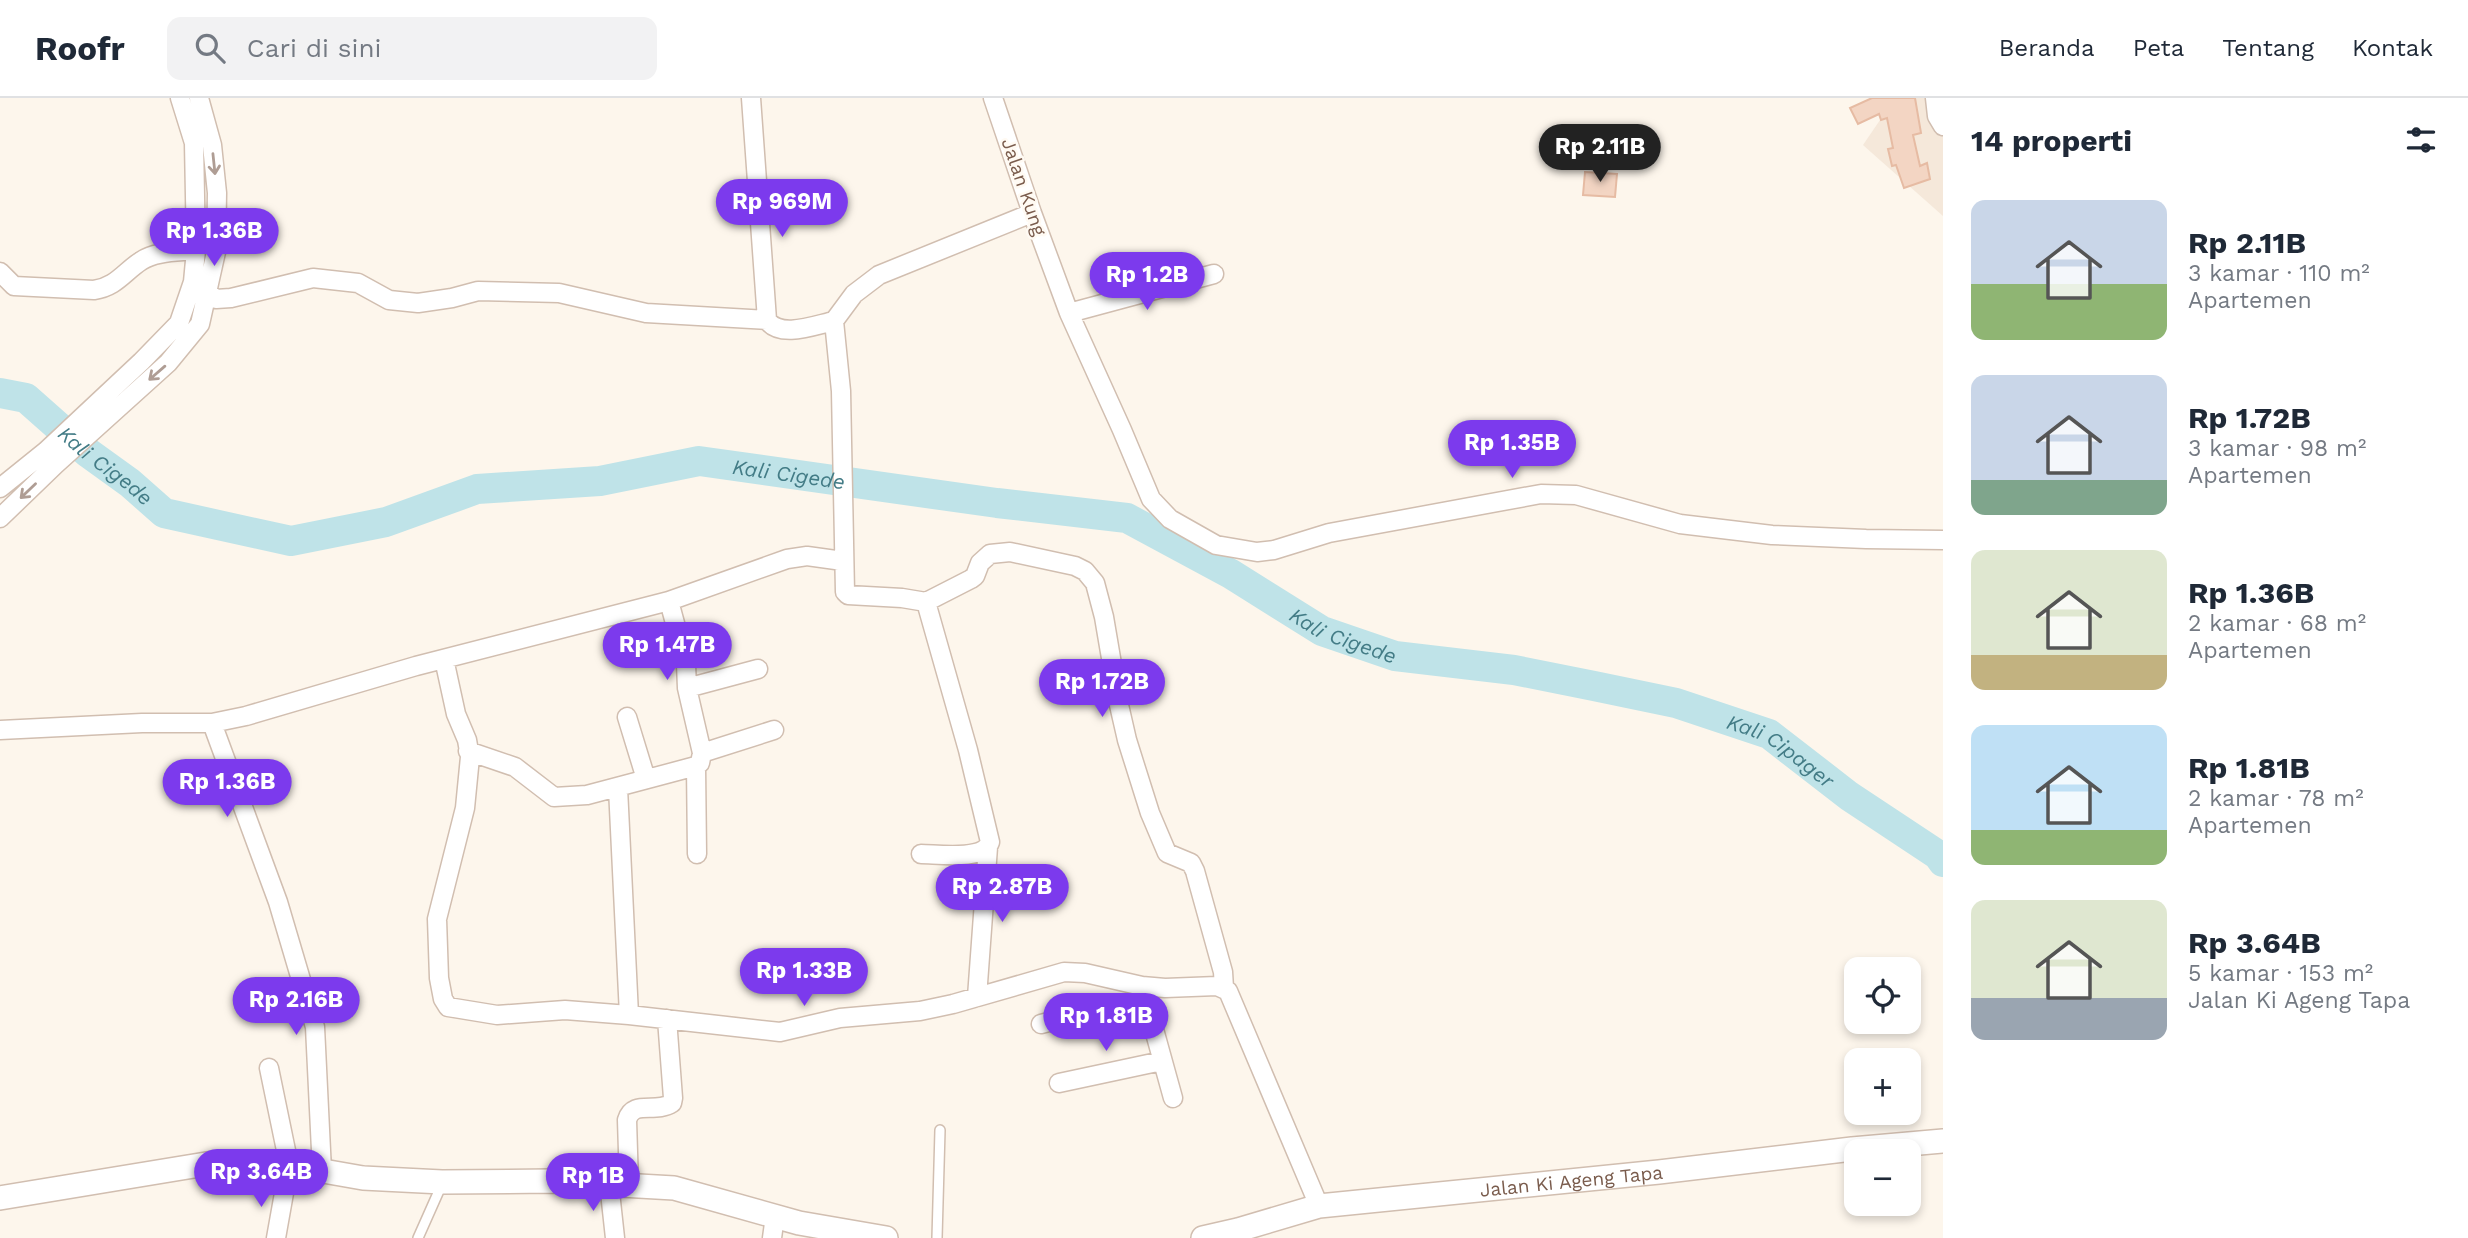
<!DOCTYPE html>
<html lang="id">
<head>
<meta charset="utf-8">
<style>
	:root { --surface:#fff; --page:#f2f2f3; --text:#1f2937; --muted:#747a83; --line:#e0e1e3; --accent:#7c3aed }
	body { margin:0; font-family:"Work Sans",sans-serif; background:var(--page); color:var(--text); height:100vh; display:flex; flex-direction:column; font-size:26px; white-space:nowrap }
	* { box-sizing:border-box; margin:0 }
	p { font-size:23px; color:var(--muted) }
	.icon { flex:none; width:38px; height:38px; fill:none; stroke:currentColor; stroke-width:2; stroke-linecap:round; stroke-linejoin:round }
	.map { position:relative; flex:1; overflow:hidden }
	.side { display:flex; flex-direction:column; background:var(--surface); width:525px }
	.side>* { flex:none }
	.controls { position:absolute; left:1844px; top:859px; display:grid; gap:14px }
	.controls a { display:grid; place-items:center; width:77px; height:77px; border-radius:14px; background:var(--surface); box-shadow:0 4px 10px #0003; font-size:35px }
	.price { position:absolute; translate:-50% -60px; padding:0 16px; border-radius:24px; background:var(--accent); color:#fff; font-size:23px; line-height:46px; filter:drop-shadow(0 2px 4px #0008) }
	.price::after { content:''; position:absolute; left:50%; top:42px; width:21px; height:16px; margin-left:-10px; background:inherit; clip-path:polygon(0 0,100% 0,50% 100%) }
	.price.on { background:#222; color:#fff }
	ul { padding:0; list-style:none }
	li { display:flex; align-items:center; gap:21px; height:175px; padding:0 28px }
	li span { display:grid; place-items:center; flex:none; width:196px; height:140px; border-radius:14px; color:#555 }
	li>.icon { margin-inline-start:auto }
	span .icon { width:84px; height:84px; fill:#fffc; stroke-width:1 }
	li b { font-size:30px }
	h2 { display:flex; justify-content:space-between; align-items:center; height:84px; padding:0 28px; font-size:30px }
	header { display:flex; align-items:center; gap:42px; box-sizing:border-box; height:98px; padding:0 35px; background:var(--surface); border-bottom:2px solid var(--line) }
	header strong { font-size:33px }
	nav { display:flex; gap:38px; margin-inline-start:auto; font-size:24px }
	.search { width:490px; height:63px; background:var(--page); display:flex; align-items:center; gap:18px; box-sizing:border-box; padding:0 24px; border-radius:14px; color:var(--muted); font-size:26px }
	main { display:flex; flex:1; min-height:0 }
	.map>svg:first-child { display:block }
	.residential { fill:#f5e8da }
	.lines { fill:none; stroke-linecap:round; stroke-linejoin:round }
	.river { stroke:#bfe3e8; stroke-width:30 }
	.building { fill:#f3d5c3; stroke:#e6bba3; stroke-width:2 }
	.service-casing { stroke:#d1beb0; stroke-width:12 }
	.minor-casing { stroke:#d1beb0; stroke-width:21 }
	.tertiary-casing { stroke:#d1beb0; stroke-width:26 }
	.service { stroke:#fff; stroke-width:9 }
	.minor { stroke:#fff; stroke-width:18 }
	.tertiary { stroke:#fff; stroke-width:23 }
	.oneway { stroke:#af9d94 }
	.labels { text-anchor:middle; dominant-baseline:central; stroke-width:5; stroke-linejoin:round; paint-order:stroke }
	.street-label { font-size:19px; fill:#7a5c4d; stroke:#fffaf3 }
	.water-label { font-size:21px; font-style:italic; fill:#437c86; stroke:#fffaf3 }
</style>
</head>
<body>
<header>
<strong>Roofr</strong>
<div class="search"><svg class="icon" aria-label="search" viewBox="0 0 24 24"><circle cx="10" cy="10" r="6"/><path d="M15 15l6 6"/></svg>Cari di sini</div>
<nav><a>Beranda</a><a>Peta</a><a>Tentang</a><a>Kontak</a></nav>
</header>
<main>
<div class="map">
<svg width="1943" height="1140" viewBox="0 0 1943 1140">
	<rect width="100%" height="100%" fill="#fdf6ec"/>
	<path class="residential" d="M 1895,0 L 1943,0 L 1943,118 L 1863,47 Z"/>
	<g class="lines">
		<path class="river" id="s1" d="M 0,295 L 26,300 L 87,354 L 130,385 L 164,415 L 291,443 L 386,424 L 477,391 L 600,383 L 699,363 L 997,405 L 1127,420 L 1231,476 L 1322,533 L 1395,558 L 1514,572 L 1594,588 L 1676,605 L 1769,636 L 1849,698 L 1938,757 L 1943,764"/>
	</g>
	<path class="building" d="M 1872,0 L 1915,0 L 1921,35 L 1913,37 L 1920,68 L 1927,65 L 1930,81 L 1904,90 L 1896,67 L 1892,68 L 1888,51 L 1893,50 L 1887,20 L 1881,22 L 1879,16 L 1858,26 L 1850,10 Z
		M 1585,74 L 1617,76 L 1615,99 L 1583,97 Z"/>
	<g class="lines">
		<g class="service-casing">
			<path id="service" d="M 418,1140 L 442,1086
				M 937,1140 L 940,1032"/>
		</g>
		<g class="minor-casing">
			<path id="minor" d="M 751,0 L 767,222 C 780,241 815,227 834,223
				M 993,0 L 1032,115 L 1069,215 L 1122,332 L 1151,401 L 1170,421 L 1216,447 L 1257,454 L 1274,452 L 1329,435 L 1541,396 L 1576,397 L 1680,426 L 1772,437 L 1866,441 L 1943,442
				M 1935,0 L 1937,18 L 1943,28
				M 1032,115 L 879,177 L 854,196 L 834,223 L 841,293 L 845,494 L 848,497 L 902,500 L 926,504 L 971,481 L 975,478 L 980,465 L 990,456 L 1010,454 L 1075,468 L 1085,473 L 1095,485 L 1104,519 L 1119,607 L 1127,642 L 1150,715 L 1167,755 L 1191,765 L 1195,773 L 1223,874 L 1224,890
				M 0,174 L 14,188 L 94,192 C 116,189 124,174 141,163 C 155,153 180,154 196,152
				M 193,184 L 216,201 L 231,200 L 313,180 L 358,185 L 389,202 L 418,205 L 452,200 L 478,193 L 559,195 L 646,215 L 767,222
				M 1069,215 L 1214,176
				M 0,390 L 46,353 L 141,264 L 179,225 L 193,184 L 196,152 L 194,45 L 180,0
				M 0,420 L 56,366 L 168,265 L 200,226 L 216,154 L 217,95 L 212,47 L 199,0
				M 669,503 L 686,566 L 687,590 L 702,655
				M 444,561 L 456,616 L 467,642 L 470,659 L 465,710 L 437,821 L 439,880 L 443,901 L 448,909 L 497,917 L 565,912 L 629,917 L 780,934 L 840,920 L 920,913 L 953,906 L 1064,874 L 1085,875 L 1142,888 L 1165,890 L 1217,888 L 1228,893 L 1319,1108
				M 687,590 L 758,571
				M 627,619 L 646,681
				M 212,625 L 278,804 L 315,929 L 322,1073
				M 0,632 L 142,625 L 212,625 L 246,618 L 416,568 L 669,503 L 787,461 L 807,458 L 843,463
				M 468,653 L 515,669 L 554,699 L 587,697 L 696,668 L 700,665 L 702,655 L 774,632
				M 696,668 L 697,756
				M 618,690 L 629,917
				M 921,756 C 938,756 984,763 990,744 L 968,652 L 926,504
				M 1142,888 L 1173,1000
				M 977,899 L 988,749
				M 1041,926 L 1145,899
				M 269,970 L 289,1067 L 276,1140
				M 1059,985 L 1162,963
				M 609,1085 L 615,1140
				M 629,1086 L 627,1022 C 633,1001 655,1016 672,1005 L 673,1000 L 667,921
				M 772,1140 L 775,1118"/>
		</g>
		<g class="tertiary-casing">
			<g id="tertiary">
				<path d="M 0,1100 L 206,1066 L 241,1064 L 289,1067 L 363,1080 L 442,1084 L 551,1083 L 674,1090 L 799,1125 L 886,1140"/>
				<path id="s2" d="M 1203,1140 L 1238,1132 L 1319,1108 L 1659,1074 L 1852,1051 L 1943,1043"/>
			</g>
		</g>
		<use href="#service" class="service"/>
		<use href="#minor" class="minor"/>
		<use href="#tertiary" class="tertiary"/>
	</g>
	<defs><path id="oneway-shaft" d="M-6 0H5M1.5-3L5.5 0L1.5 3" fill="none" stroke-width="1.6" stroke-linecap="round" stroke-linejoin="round" transform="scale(1.75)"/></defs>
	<g class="oneway">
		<use href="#oneway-shaft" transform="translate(214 66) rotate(84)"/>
		<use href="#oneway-shaft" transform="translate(157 275) rotate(139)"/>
		<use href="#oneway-shaft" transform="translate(28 393) rotate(136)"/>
	</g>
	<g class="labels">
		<g class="street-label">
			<text transform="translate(1024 89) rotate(71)">Jalan Kung</text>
			<text stroke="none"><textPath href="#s2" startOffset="374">Jalan Ki Ageng Tapa</textPath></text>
		</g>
		<g class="water-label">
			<text stroke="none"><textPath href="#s1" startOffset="131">Kali Cigede</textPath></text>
			<text stroke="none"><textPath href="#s1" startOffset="845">Kali Cigede</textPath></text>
			<text stroke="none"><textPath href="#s1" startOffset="1433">Kali Cigede</textPath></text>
			<text stroke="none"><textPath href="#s1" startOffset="1890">Kali Cipager</textPath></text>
		</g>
	</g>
</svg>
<div class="controls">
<a><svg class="icon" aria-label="locate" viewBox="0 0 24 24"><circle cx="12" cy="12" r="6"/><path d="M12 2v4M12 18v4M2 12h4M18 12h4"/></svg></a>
<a>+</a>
<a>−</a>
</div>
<b class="price on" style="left:1600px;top:86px">Rp 2.11B</b>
<b class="price" style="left:782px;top:141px">Rp 969M</b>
<b class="price" style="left:214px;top:170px">Rp 1.36B</b>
<b class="price" style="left:1147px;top:214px">Rp 1.2B</b>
<b class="price" style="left:1512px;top:382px">Rp 1.35B</b>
<b class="price" style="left:667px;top:584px">Rp 1.47B</b>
<b class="price" style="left:1102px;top:621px">Rp 1.72B</b>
<b class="price" style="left:227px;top:721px">Rp 1.36B</b>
<b class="price" style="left:1002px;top:826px">Rp 2.87B</b>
<b class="price" style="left:804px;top:910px">Rp 1.33B</b>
<b class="price" style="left:296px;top:939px">Rp 2.16B</b>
<b class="price" style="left:1106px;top:955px">Rp 1.81B</b>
<b class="price" style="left:261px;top:1111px">Rp 3.64B</b>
<b class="price" style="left:593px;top:1115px">Rp 1B</b>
</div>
<section class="side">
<h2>14 properti<svg class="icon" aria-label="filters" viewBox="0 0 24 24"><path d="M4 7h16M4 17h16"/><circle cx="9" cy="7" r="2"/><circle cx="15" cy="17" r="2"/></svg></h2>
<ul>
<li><span style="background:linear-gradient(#c9d6e8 60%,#8fb573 0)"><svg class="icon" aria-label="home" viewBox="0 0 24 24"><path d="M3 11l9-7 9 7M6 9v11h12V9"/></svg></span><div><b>Rp 2.11B</b><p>3 kamar · 110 m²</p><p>Apartemen</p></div></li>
<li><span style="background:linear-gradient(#c9d6e8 75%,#7fa58c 0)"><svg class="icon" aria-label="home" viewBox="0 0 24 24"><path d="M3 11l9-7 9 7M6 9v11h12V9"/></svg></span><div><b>Rp 1.72B</b><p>3 kamar · 98 m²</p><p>Apartemen</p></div></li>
<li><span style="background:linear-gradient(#dfe7d0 75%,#c2b280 0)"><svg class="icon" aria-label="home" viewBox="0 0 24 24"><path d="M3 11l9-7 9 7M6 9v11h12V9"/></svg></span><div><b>Rp 1.36B</b><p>2 kamar · 68 m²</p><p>Apartemen</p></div></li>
<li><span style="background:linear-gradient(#bfe0f5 75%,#8fb573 0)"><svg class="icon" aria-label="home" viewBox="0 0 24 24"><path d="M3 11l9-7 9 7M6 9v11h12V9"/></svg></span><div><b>Rp 1.81B</b><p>2 kamar · 78 m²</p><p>Apartemen</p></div></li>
<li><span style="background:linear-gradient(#dfe7d0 70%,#9aa5b1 0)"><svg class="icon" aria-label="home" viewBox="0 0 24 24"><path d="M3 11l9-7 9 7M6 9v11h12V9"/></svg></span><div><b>Rp 3.64B</b><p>5 kamar · 153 m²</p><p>Jalan Ki Ageng Tapa</p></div></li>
</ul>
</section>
</main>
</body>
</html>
